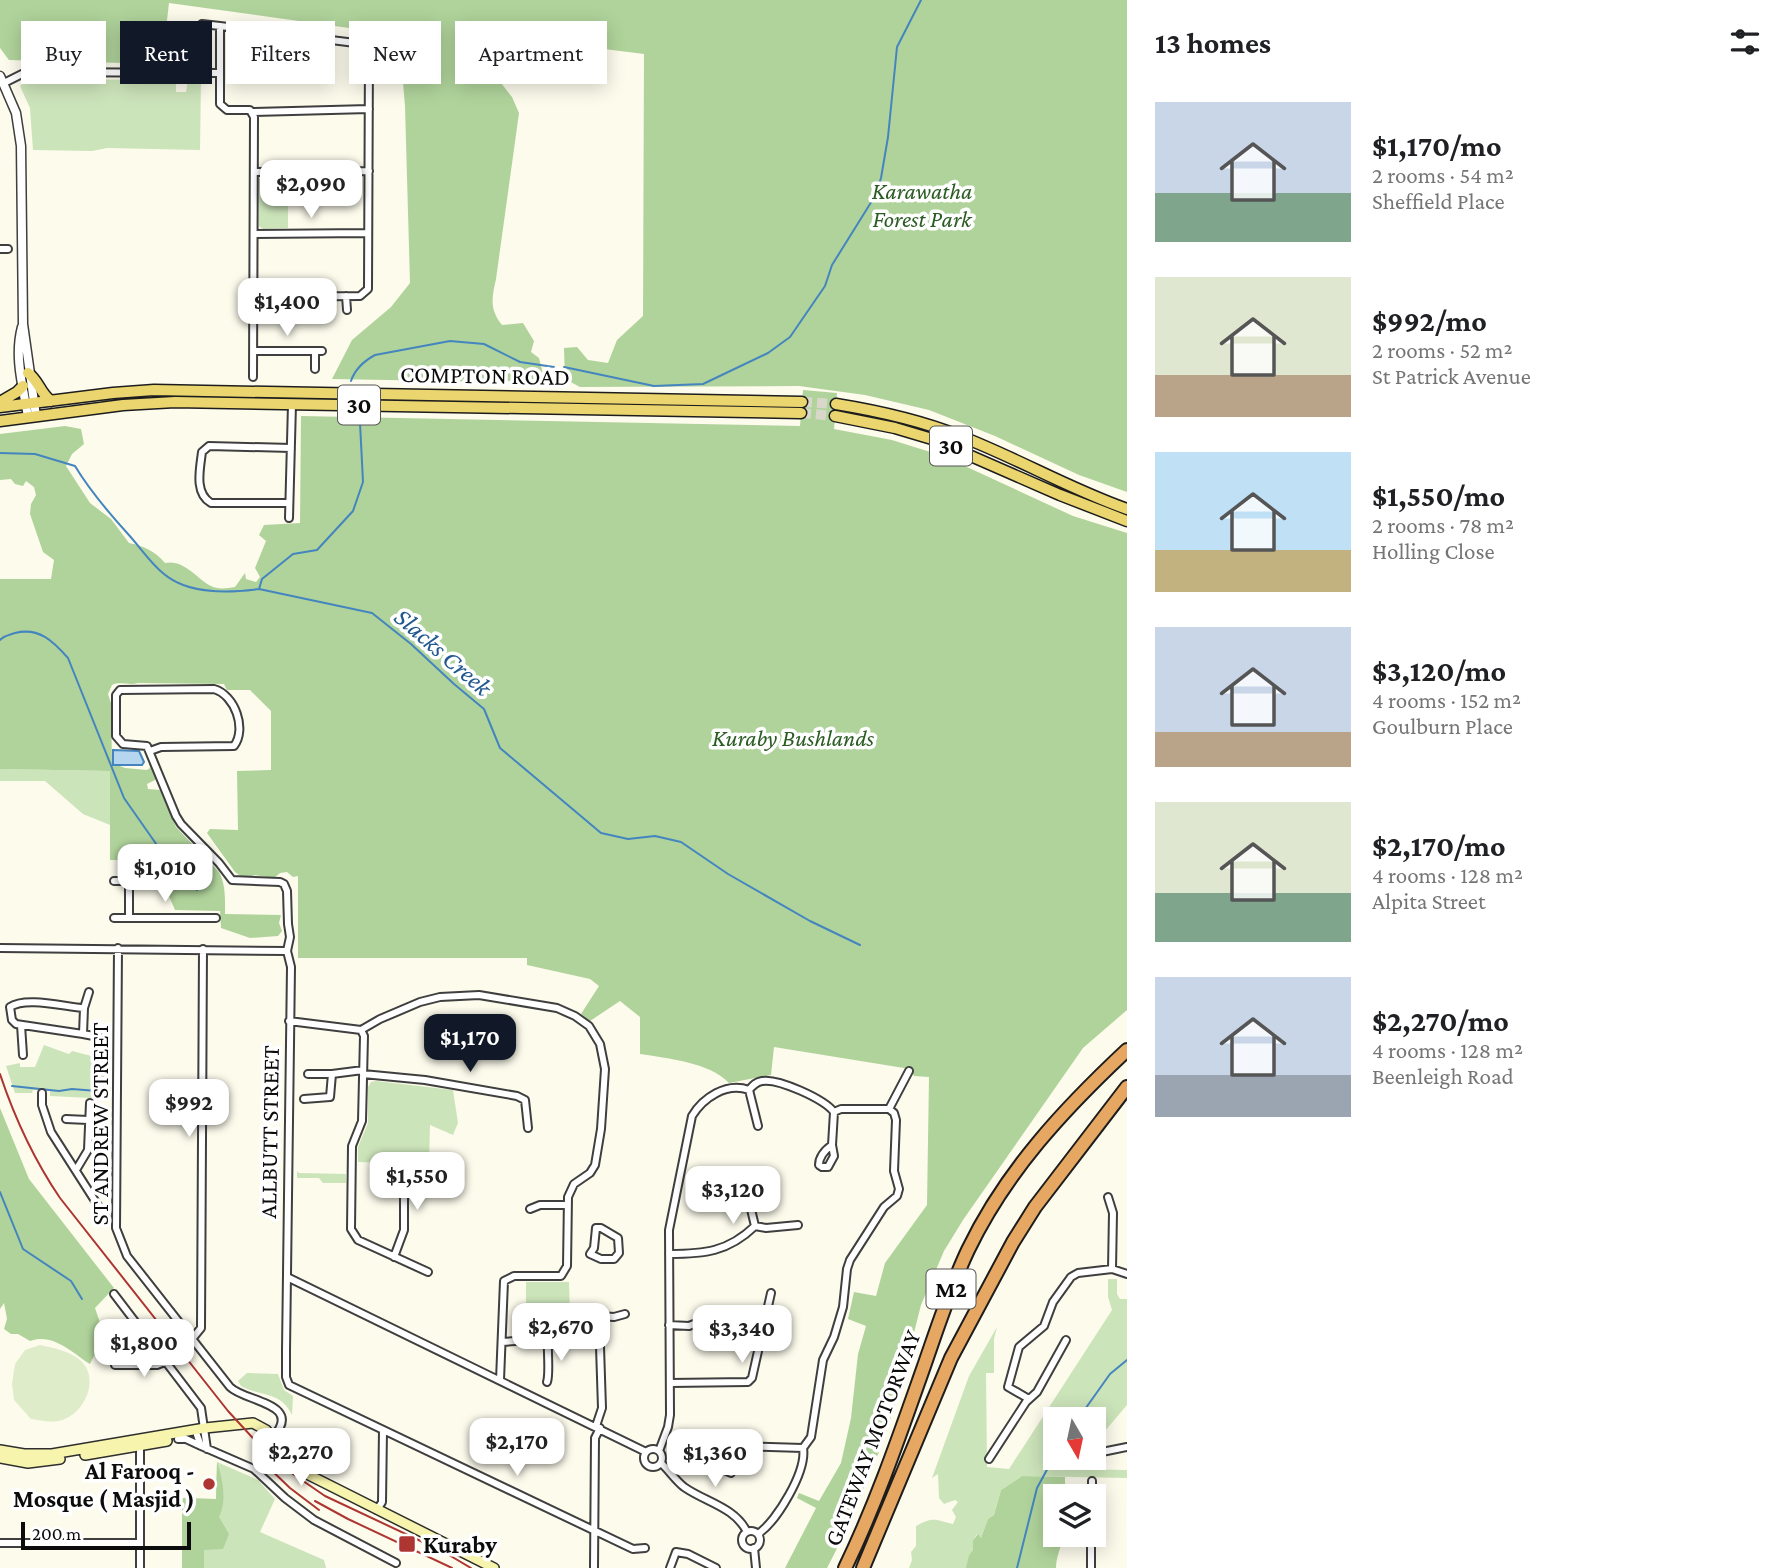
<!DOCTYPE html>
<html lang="en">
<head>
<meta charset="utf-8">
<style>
	:root { --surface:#fff; --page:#f6f6f6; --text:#202124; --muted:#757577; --accent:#111827 }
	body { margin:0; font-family:"Crimson Pro",serif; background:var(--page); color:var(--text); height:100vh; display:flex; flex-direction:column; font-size:26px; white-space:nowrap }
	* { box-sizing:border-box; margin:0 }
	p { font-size:23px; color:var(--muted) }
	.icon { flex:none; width:38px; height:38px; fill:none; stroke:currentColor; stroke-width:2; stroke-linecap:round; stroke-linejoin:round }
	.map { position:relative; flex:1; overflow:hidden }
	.details { display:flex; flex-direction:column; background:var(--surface); width:665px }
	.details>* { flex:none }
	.guide { position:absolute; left:21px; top:21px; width:665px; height:63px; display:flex; gap:14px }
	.needle { width:46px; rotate:171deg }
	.buttons { position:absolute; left:1043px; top:1407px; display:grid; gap:14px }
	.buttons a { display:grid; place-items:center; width:63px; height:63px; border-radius:0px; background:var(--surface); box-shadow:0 4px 18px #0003; font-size:35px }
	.scale { position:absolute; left:21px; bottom:18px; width:170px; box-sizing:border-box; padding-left:7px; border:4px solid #0c0c0c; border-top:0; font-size:19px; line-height:24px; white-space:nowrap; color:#0c0c0c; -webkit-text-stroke:5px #fff; paint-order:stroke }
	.price { position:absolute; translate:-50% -60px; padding:0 16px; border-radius:14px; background:#fff; color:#222; font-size:23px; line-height:46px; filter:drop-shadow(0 2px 4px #0008) }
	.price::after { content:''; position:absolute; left:50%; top:42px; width:21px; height:16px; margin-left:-10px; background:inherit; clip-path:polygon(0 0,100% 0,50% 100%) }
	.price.selected { background:var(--accent); color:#fff }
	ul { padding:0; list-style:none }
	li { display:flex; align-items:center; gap:21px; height:175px; padding:0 28px }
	li span { display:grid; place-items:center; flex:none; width:196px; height:140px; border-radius:0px; color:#555 }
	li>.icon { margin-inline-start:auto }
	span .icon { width:84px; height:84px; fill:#fffc; stroke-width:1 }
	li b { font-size:30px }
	h2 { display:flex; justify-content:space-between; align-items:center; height:84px; padding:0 28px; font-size:30px }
	.pill { padding:0 24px; border-radius:0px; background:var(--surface); box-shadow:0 4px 18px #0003; font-size:24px; line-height:63px }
	.pill.selected { background:var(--accent); color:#fff }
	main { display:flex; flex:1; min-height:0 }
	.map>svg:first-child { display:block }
	.green { fill:#cce4ba }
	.forest { fill:#b0d39b }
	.pitch { fill:#deecca }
	.water { fill:#b6d6ef; stroke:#4485bf; stroke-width:2 }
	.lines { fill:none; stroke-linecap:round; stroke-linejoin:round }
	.stream { stroke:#4485bf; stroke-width:2 }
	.primary-tunnel { stroke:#d9d7ca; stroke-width:10; stroke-dasharray:10 5; stroke-linecap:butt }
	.minor-casing { stroke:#3f3f3f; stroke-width:10 }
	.tertiary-casing { stroke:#3f3f3f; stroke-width:11 }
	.secondary-casing { stroke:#2e2e2e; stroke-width:12 }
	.primary-casing { stroke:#1d1d1d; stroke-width:13 }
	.motorway-casing { stroke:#1d1d1d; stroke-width:16 }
	.minor { stroke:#fff; stroke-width:6 }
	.tertiary { stroke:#fff; stroke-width:8 }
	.secondary { stroke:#f7f4ae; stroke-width:9 }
	.primary { stroke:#ead56f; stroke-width:10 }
	.motorway { stroke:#e5a762; stroke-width:12 }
	.rail { stroke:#ad3532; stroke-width:2 }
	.poi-dot { fill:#ad3532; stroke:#fff; stroke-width:2.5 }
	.labels { text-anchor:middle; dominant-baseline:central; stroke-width:7; stroke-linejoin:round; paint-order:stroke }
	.shield { fill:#fff; stroke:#555; stroke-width:2 }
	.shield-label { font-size:23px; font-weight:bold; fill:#0c0c0c }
	.park-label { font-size:24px; font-style:italic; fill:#2b5c23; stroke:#fff }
	.street-label { font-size:24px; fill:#0c0c0c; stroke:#fff }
	.poi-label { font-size:24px; font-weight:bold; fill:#0c0c0c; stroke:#fff; text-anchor:end }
	.water-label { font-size:26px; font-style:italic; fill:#225890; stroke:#fff }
</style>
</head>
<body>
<main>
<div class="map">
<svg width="1127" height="1568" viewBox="0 0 1127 1568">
	<rect width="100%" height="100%" fill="#fdfbec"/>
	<path class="green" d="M 27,79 L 172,80 L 176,83 L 176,92 L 186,92 L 188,80 L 201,79 L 200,150 L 107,148 L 92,151 L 33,150 L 30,108 L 20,86 Z
		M 288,176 L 288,228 L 263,229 L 259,226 L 259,179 L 265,177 Z
		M 0,769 L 110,771 L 110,825 L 83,814 L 45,781 L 0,781 Z
		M 44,1045 L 69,1054 L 72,1051 L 99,1058 L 109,1057 L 111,1099 L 50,1096 L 50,1091 L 33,1090 L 32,1093 L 15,1093 L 6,1066 L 20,1063 L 20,1067 L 35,1067 Z
		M 376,1081 L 453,1090 L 458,1123 L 453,1135 L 430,1125 L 429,1163 L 420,1163 L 420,1152 L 390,1152 L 390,1163 L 358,1162 L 358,1147 L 368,1123 L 368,1087 L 371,1082 Z
		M 297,1171 L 299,1173 L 346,1174 L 346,1183 L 323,1183 L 319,1178 L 297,1178 Z
		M 1108,1279 L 1117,1279 L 1117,1294 L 1120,1299 L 1127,1299 L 1127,1405 L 1094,1444 L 1094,1419 L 1055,1419 L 1055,1458 L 1082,1458 L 1073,1469 L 1127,1470 L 1127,1478 L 1022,1476 L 1001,1490 L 994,1515 L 988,1519 L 981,1538 L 977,1534 L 973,1540 L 973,1550 L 969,1555 L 981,1568 L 909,1568 L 912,1560 L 911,1552 L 916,1546 L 916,1526 C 934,1516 935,1520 953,1524 L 956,1517 L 952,1510 L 958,1502 L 955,1500 L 944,1504 L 939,1498 L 938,1474 L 932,1478 L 969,1376 L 997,1327 L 994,1339 L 994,1373 L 986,1373 L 987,1467 L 1009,1469 L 1112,1310 L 1108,1297 Z
		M 526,1282 L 569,1282 L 570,1319 L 526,1318 Z
		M 247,1373 L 278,1374 L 284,1390 L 293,1396 L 292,1415 C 281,1391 261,1397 241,1386 L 238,1381 Z
		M 217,1462 L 258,1480 L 275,1499 L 260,1532 L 324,1560 L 326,1568 L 182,1568 L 182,1498 L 216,1499 Z"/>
	<path class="forest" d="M 0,0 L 1127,0 L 1127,492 L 1079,475 L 995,436 L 929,410 L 865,395 L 799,386 L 580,387 L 565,379 L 564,348 L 577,347 L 588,360 L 608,363 L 617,340 L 643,316 L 644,54 L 499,36 L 491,57 L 494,74 L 512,97 L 519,113 L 496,279 C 492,297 489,309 502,325 L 523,323 L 534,341 L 531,352 L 539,358 L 543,374 L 536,379 L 498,382 L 332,379 L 352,340 L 391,307 L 410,283 L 405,106 L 399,35 L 169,3 L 162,64 L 9,60 L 0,48 Z
		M 803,390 L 837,393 L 834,429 L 892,440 L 943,456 L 1073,516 L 1127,533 L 1127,1010 L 1083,1048 L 963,1220 L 944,1251 L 921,1305 L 899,1392 L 881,1447 L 846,1531 L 827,1568 L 785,1568 L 816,1508 L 797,1498 L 799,1493 L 819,1501 L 841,1463 L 851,1418 L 858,1354 L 866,1326 L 848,1319 L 854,1292 L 876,1296 L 885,1263 L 927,1205 L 929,1077 L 914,1076 L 910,1069 L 774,1047 L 771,1075 L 729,1083 C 711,1063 667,1058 640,1054 L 640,1017 L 620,1001 L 590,1021 L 581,1014 L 599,986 L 590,979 L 527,965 L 527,958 L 298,958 L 298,876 L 293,877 L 287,872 L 280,873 L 274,878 L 254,875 L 249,877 L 242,877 L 235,872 L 207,833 L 210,829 L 238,830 L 237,771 L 271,770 L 271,711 L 250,690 L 227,690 L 224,684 L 138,683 C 129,686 121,681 112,685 L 108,694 L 111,703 L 112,763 L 125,768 L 147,770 L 150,768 L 149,763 L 152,763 L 156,776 L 155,780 L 147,784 L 148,789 L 160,790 L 176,827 L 219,872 C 226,885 225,900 225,914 L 281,915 L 279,923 L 282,931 L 278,936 L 250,938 L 221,928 L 220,911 L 175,910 L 166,889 L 127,860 L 110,860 L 110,771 L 0,769 L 0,579 L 51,579 L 54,560 L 43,552 L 30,514 L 31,504 L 36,495 L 34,487 L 26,481 L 23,486 L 15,484 L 11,479 L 0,480 L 0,434 L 65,426 L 81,429 L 84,444 L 72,454 L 66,466 L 90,503 L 111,519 L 129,543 C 144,546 155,551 165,563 C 184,559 197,579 211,586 C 219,590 227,588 235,587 L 245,573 L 246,579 L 256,582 L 260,577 L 255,568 L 266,541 L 259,535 L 264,525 L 300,523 L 301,416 L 800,426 Z
		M 0,1108 L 29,1179 L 114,1288 L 95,1308 L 107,1343 L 94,1356 L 90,1364 C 74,1354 53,1332 30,1341 L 18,1334 L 11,1334 L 4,1329 L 7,1319 L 4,1303 L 0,1309 Z
		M 217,1462 C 223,1479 227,1502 219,1517 L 229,1534 L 223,1549 L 204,1550 L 204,1568 L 182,1568 L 182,1498 L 216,1499 Z
		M 1022,1476 L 1065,1477 L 1065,1496 L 1055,1496 L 1055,1535 L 1063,1535 C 1063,1544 1056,1555 1056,1568 L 966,1568 L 969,1555 L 973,1550 L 973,1540 L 978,1534 L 981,1538 L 988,1519 L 994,1515 L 1001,1490 Z"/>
	<path class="pitch" d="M 40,1345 C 54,1348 70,1351 81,1361 C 101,1380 83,1417 58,1421 C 49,1423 39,1420 31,1419 L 14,1400 L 12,1384 L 15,1364 L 25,1350 Z"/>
	<path class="water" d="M 113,750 L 139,751 L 144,762 L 142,765 L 113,765 Z"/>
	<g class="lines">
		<path class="stream" d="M 564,367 L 654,386 L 703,384 L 768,353 L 790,337 L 825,286 L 832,265 L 875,196 L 881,178 L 888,137 L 897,47 L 921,0
			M 351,381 C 355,369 364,361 375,355 L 450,341 L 484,344 L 520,362 L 554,367
			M 0,453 L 35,454 L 75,466 C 90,491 108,512 128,534 C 140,547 150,563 164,574 C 189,595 229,593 259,589 L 262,579 L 293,554 L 317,550 L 353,511 L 363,482 L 360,423
			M 259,589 L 372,613 L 411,644 L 454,684 L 484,709 L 500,748 L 601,833 L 628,839 L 655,836 L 681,842 L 728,874 L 810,921 L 860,945
			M 0,640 C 5,635 9,635 15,633 C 39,627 53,641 68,658 L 124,798 L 166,858 L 197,890
			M 12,1086 L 59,1091 L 72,1089 L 110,1092
			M 0,1192 L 23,1249 L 71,1281 L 82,1299
			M 1078,1419 L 1110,1374 L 1127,1360
			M 1017,1568 L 1037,1488 L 1055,1455"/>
		<path class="primary-tunnel" d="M 802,402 L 836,404
			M 801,413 L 835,416"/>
		<g class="minor-casing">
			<path id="minor" d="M 202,24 L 220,26
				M 4,83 L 26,72 L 220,73
				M 252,112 L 369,109
				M 254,172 L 369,171
				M 254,234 L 368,233
				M 0,249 L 8,249
				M 346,296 L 347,310
				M 253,351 L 322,351
				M 315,369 L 315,351
				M 253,377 L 254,117 L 250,110 L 227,110 L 220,104 L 220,26 L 363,44 L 369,51 L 368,289 L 360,296 L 253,297
				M 289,503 L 211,503 C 194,493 200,469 202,452 L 209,446 L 291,448
				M 289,518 L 292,404
				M 150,751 L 161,747 L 234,746 C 247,729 235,695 214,689 L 120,690 L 116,695 L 116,736 L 123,744 L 147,746 L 176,816 L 181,824 L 219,863 L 232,880 L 280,882 L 284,884 L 287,891 L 288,924 L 290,937 L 287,951 L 291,967 L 286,1351 L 286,1377 L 289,1385 L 633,1549 L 645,1548
				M 129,872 L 129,918
				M 114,881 L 129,881
				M 114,918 L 216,918
				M 0,948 L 287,951
				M 118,948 L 116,1228 L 127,1256 L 230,1387 C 245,1402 304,1403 273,1437
				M 89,992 L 84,1008 L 83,1034 L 104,1038
				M 289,1021 L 361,1030 L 380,1019 L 420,1002 L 440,997 L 479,995 L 557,1008 L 575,1016 L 589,1026 L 600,1044 L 605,1069 L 601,1129 L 595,1165 L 590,1173 L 574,1184 L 568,1197 L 567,1266 L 561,1276 L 514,1276 L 504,1281 L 500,1380
				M 21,1025 L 23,1055
				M 361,1030 L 364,1036 L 362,1121 L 352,1146 L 351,1229 L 358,1240 L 428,1272
				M 83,1034 L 16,1024 L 12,1020 L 10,1007 C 26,996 65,1007 84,1008
				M 308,1074 L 332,1074
				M 363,1074 L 425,1080 L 517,1096 L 525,1100 L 528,1128
				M 749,1090 L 758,1126
				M 42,1093 L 42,1105 L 51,1132 L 106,1218
				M 304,1099 L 330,1097 L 332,1074 L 363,1070
				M 889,1109 L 909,1071
				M 66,1119 L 88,1120
				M 832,1145 L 834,1156 L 828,1167 L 822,1167 L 819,1165 C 819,1156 825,1150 832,1145 Z
				M 832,1145 L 834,1112
				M 394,1158 L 416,1158
				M 76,1170 L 88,1150 L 90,1103
				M 1108,1197 L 1113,1213 L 1112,1269
				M 749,1201 L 755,1226
				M 530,1209 L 540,1205 L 567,1205
				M 596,1228 L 601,1228 L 618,1238 L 619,1253 L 614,1259 L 601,1259 L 590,1254 L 594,1248 Z
				M 669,1254 C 704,1254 728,1252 755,1226 L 766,1228 L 798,1225
				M 394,1257 L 404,1230 L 404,1158
				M 287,1277 L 646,1452
				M 114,1294 L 201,1408 L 207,1449
				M 575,1311 L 599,1316 L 602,1408 L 596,1426
				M 599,1316 L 614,1317 L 625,1314
				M 669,1325 L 689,1326 L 699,1322
				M 192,1339 L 201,1328 L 203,949
				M 502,1342 L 559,1338
				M 115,1365 L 157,1365 L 167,1361
				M 547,1382 C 550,1373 547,1350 548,1338
				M 670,1383 L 748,1382 L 752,1378 L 771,1293
				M 1029,1399 L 1008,1387 L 1019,1347 L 1044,1326 L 1053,1302 L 1071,1277 L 1078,1273 L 1112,1269 L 1127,1274
				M 197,1435 L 201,1446 L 254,1469 L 285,1498 L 314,1520 L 396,1563
				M 178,1439 L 186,1439 L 201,1446
				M 140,1444 L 140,1568
				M644 1458a9 9 0 1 1 18 0a9 9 0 1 1-18 0Z
				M 1097,1450 L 1102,1452 L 1127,1447
				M 659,1451 L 668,1427 L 670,1415 L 669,1230 L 692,1116 C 703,1098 726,1082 749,1090 C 753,1085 756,1082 762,1081 C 778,1078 824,1099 834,1112 L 841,1109 L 889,1109 L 894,1113 L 896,1120 L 894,1171 L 899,1189 L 897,1196 L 884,1207 L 850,1260 L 847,1269 L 843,1307 L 834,1337 L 823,1360 L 811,1437 L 803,1448 C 807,1471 777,1521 758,1534
				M 989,1459 L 1026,1402 L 1037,1392 L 1066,1340
				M 661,1463 C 669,1470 675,1480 684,1487 C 705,1502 735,1507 747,1532
				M 715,1466 L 731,1473
				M 723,1469 L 734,1449 L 742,1446 L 803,1448
				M 1068,1495 L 1092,1495
				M 1092,1496 L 1092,1481
				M 377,1510 L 382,1502 L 383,1430
				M742 1540a9 9 0 1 1 18 0a9 9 0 1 1-18 0Z
				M 0,1543 L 140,1543
				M 754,1548 L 756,1568
				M 594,1568 L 595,1438 L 600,1428
				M 670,1568 L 676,1552 L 688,1554 L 716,1568
				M 1091,1568 L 1091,1535"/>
		</g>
		<g class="tertiary-casing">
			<path id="tertiary" d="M 0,76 L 16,113 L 21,146 L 23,324 L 36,416
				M 22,327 C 14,357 23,387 28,417"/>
		</g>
		<g class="secondary-casing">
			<path id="secondary" d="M 0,1450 L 24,1454 L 52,1454 L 205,1428 L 253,1423 L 266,1430 L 297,1466 L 309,1475 L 494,1568
				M 85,1455 L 167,1441
				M 0,1458 L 28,1463 L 60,1459"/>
		</g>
		<g class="primary-casing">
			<path id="primary" d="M 28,373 C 39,381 40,393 51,401
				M 0,402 L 17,392 L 23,386
				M 836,404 C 879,411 920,420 960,436 C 1017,458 1070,489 1127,509
				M 0,407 L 113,393 L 154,390 L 802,402
				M 835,416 L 895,428 L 932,439 L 1060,495 L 1127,521
				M 0,421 L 123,405 L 175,402 L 801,413"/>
		</g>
		<g class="motorway-casing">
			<path id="motorway" d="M 845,1568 C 876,1504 899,1437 923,1369 C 937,1329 950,1288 968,1250 C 1006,1171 1064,1109 1127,1050
				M 863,1568 L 951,1358 L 1013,1242 L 1035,1207 L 1127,1087"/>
		</g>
		<use href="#minor" class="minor"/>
		<use href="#tertiary" class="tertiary"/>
		<use href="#secondary" class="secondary"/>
		<use href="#primary" class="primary"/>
		<use href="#motorway" class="motorway"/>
		<path class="rail" d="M 0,1074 C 15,1119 33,1158 60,1198 L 228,1411 L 274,1461 L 325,1496 L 444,1552 L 471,1568
			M 266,1465 L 290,1488 L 319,1510
			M 315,1501 L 348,1519 L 452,1568"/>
	</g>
	<g class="poi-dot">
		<circle cx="209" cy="1484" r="7"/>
		<rect x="398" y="1535" width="18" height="18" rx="3.5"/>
	</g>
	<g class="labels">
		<g class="shield">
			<rect x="338" y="385.5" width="42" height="39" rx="5"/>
			<rect x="930" y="426.5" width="42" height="39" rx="5"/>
			<rect x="926.5" y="1269.5" width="49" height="39" rx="5"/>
		</g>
		<g class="shield-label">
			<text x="359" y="405">30</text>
			<text x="951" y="446">30</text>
			<text x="951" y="1289">M2</text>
		</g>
		<g class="park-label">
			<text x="922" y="190">Karawatha<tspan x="922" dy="28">Forest Park</tspan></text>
			<text x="793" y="737">Kuraby Bushlands</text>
		</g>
		<g class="street-label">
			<text transform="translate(485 375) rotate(1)">COMPTON ROAD</text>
			<text transform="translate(99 1124) rotate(-90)">ST ANDREW STREET</text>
			<text transform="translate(269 1132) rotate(-89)">ALLBUTT STREET</text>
			<text transform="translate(872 1438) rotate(-69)">GATEWAY MOTORWAY</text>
		</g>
		<g class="poi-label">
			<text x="195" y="1470">Al Farooq -<tspan x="195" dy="28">Mosque ( Masjid )</tspan></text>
			<text x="423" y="1544" text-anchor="start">Kuraby</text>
		</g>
		<g class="water-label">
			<text transform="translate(443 652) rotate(41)">Slacks Creek</text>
		</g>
	</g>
</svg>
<div class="buttons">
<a><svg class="needle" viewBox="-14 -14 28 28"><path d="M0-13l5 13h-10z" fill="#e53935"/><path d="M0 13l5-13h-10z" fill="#757577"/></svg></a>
<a><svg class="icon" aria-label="layers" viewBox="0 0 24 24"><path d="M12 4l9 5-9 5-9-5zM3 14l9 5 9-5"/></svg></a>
</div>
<div class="scale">200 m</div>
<b class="price" style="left:311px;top:220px">$2,090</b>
<b class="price" style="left:287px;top:338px">$1,400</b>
<b class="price" style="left:165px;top:904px">$1,010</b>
<b class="price selected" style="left:470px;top:1074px">$1,170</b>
<b class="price" style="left:189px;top:1139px">$992</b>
<b class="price" style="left:417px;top:1212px">$1,550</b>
<b class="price" style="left:733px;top:1226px">$3,120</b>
<b class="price" style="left:561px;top:1363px">$2,670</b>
<b class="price" style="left:742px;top:1365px">$3,340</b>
<b class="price" style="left:144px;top:1379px">$1,800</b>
<b class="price" style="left:517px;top:1478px">$2,170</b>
<b class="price" style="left:301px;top:1488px">$2,270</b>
<b class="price" style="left:715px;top:1489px">$1,360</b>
<div class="guide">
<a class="pill">Buy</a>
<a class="pill selected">Rent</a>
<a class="pill">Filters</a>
<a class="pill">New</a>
<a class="pill">Apartment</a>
</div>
</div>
<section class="details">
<h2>13 homes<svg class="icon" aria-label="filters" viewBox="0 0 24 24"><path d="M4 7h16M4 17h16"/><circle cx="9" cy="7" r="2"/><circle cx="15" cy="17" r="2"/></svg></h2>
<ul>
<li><span style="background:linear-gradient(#c9d6e8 65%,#7fa58c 0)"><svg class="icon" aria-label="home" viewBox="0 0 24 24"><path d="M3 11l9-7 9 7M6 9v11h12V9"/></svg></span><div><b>$1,170/mo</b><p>2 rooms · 54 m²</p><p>Sheffield Place</p></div></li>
<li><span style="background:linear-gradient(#dfe7d0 70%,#b9a48a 0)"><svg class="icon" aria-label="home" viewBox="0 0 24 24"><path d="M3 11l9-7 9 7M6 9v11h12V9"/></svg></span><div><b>$992/mo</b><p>2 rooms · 52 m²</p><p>St Patrick Avenue</p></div></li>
<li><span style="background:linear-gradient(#bfe0f5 70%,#c2b280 0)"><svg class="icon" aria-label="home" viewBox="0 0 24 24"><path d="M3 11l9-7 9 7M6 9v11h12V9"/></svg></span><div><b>$1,550/mo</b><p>2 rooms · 78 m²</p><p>Holling Close</p></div></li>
<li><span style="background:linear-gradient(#c9d6e8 75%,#b9a48a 0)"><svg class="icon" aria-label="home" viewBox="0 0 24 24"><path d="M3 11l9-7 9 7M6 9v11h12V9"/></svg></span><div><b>$3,120/mo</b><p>4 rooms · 152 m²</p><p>Goulburn Place</p></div></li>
<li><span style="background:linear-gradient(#dfe7d0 65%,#7fa58c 0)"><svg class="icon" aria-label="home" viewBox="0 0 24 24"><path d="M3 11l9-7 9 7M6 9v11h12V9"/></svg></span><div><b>$2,170/mo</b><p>4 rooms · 128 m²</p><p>Alpita Street</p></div></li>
<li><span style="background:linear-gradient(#c9d6e8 70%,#9aa5b1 0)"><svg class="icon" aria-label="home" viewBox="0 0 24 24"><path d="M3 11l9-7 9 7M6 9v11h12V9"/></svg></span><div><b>$2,270/mo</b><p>4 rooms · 128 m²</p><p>Beenleigh Road</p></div></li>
</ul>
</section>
</main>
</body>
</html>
